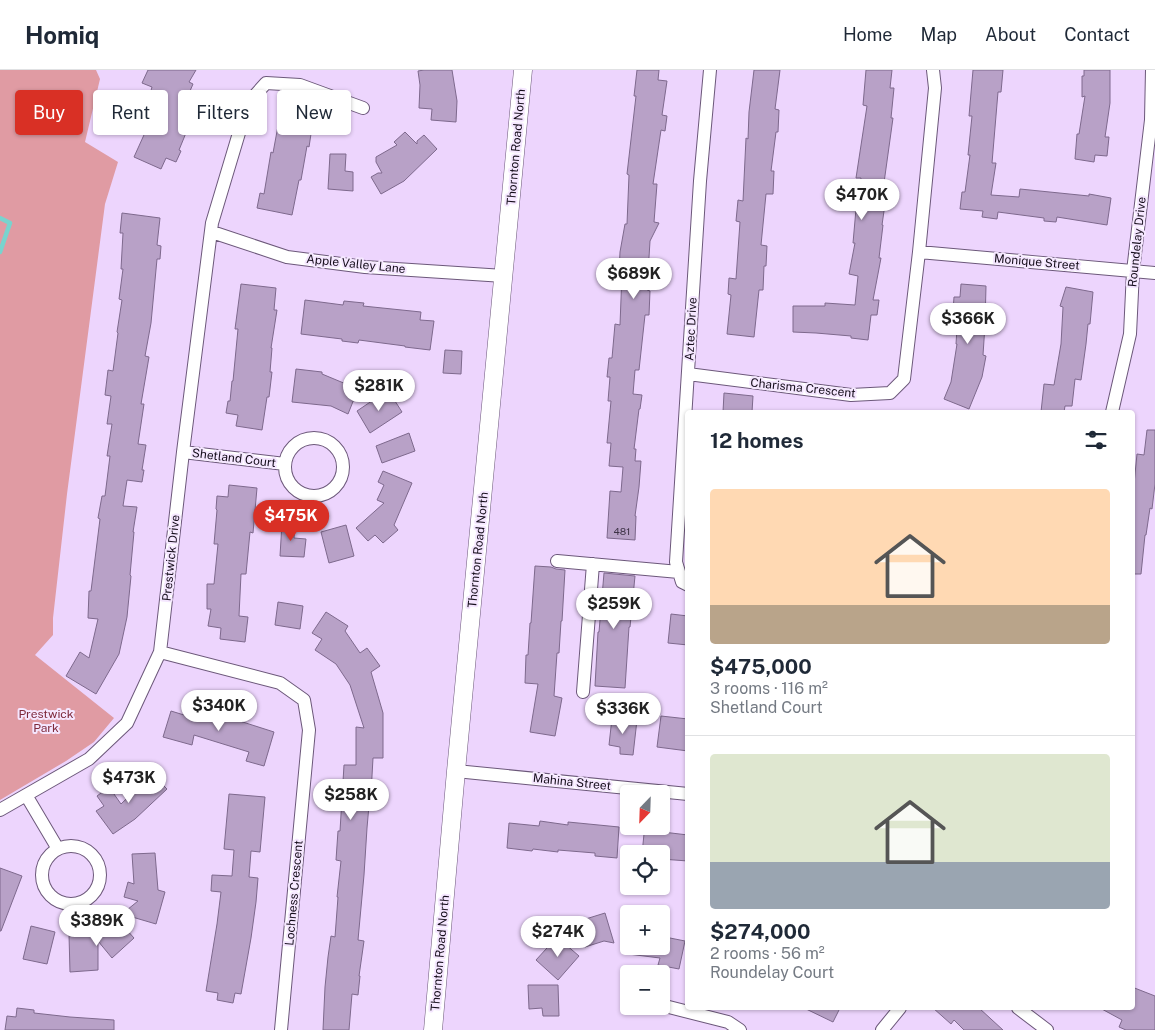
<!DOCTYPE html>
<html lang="en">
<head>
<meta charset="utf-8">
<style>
	:root { --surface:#fff; --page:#f6f6f7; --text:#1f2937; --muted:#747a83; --line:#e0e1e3; --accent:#d93025 }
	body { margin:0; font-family:"Public Sans",sans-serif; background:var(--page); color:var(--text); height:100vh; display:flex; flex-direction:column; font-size:19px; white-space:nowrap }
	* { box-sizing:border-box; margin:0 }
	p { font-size:16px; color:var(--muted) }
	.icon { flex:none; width:28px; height:28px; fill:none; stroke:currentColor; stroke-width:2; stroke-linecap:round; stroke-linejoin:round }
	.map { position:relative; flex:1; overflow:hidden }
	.details { position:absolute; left:685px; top:340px; width:450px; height:600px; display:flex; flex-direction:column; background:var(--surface); border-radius:5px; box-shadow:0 1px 4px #0004 }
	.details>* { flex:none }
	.banner { position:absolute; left:15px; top:20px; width:475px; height:45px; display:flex; gap:10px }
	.needle { width:32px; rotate:203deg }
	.fabs { position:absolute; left:620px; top:715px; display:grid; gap:10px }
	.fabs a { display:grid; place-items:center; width:50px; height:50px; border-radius:5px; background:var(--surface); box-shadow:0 1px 4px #0004; font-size:25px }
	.price { position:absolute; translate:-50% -42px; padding:0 11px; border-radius:18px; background:#fff; color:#222; font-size:16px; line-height:32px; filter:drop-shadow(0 1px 2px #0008) }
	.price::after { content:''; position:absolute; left:50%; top:30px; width:15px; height:11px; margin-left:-8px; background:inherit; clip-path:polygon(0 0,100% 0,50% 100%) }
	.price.selected { background:var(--accent); color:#fff }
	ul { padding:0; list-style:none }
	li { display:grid; align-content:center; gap:10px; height:265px; padding:0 25px }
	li+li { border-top:1px solid var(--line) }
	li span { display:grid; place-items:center; height:155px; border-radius:5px; color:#555 }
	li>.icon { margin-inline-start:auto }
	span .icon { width:90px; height:90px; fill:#fffc; stroke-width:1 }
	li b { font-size:21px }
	h2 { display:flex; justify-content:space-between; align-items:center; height:60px; padding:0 25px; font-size:21px }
	.chip { padding:0 18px; border-radius:5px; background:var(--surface); box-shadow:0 1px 4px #0004; font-size:18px; line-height:45px }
	.chip.selected { background:var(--accent); color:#fff }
	header { display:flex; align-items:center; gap:30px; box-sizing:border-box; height:70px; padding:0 25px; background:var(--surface); border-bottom:1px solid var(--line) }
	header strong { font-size:24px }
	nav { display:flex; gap:28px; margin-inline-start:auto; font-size:18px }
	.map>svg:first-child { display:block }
	.green { fill:#e09ba3 }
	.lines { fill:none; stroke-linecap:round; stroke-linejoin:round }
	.stream { stroke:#79d3ce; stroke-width:4.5 }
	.building { fill:#b8a1c7; stroke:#7e698d }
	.street-casing { stroke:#6c587a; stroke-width:14 }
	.secondary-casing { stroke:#6c587a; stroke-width:19 }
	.street { stroke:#fff; stroke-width:12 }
	.secondary { stroke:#fff; stroke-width:18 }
	.labels { text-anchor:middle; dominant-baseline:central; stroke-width:4; stroke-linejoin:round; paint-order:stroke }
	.number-label { font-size:10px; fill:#3e3347 }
	.street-label { font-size:12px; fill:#160e1c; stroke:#f5e7ff }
	.park-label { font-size:12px; fill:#7e293b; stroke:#f5e7ff }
</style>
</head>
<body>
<header>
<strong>Homiq</strong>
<nav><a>Home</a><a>Map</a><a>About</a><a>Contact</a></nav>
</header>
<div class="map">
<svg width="1155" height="960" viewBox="0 0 1155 960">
	<rect width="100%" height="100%" fill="#edd5fd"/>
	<path class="green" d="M 0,0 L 96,0 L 100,9 L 85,72 L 118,92 L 105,134 L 67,424 L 53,548 L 53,565 L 35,585 L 114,648 L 94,672 L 66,691 L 0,730 Z"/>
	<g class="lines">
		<path class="stream" d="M 0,148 L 10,153 L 0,182"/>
	</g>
	<path class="building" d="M 148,0 L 196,0 L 189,12 L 193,14 L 181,42 L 183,43 L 179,54 L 188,58 L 179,80 L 181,81 L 176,92 L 166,88 L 161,99 L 134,87 L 148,56 L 147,56 L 159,27 L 150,24 L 152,17 L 142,13 Z
		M 424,0 L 452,0 L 457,31 L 456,52 L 431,50 L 432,39 L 419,38 L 420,15 L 418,1 Z
		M 637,0 L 659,0 L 658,10 L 667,11 L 662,45 L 667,46 L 665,61 L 661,60 L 653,114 L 657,114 L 654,152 L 659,153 L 650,171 L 647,220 L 650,221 L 649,245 L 645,245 L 639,300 L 635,300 L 633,324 L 642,325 L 640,339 L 639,339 L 634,379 L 636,379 L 635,391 L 641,391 L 639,417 L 635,446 L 636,446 L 635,470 L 607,468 L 610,421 L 621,422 L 623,397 L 609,396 L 611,373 L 607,373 L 611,331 L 608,331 L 610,307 L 607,307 L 609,288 L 612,288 L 615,254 L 620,255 L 622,203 L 619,203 L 620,182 L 625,154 L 627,154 L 629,105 L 627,104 L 636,26 L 634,26 Z
		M 754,0 L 780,0 L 775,39 L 779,40 L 778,62 L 776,62 L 771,101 L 774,101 L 773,124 L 766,124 L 761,175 L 767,176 L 766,196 L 764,196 L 763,220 L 759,220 L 754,267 L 727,264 L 731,225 L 728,224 L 729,208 L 736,209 L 740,152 L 736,151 L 738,130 L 743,131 L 746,68 L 748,69 L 749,42 Z
		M 866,0 L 892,0 L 890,18 L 894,18 L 891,48 L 893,48 L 883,120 L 887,120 L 882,155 L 883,155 L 879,188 L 881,188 L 873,230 L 879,230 L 877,245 L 871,245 L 868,270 L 851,268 L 851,266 L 816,263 L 793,262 L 793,236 L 825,236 L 825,233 L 855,235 L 858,206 L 849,204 L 855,173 L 853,173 L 856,139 L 861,108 L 856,108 L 867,36 L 863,35 Z
		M 973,0 L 1003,0 L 1001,22 L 998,22 L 992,93 L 996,93 L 991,125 L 1019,127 L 1020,119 L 1089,126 L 1089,124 L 1111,128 L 1107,155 L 1057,147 L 1056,152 L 1044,151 L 1044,148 L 998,142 L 997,149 L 982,147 L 983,141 L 960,139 L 962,122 L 965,122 L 970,85 L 968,85 L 972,46 L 969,46 Z
		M 1084,0 L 1110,0 L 1110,33 L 1105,67 L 1109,67 L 1107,86 L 1095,85 L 1094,92 L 1075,89 L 1077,64 L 1079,64 L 1085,26 L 1082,27 L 1082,6 L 1084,6 Z
		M 280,45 L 313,51 L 309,77 L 307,76 L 301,110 L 299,110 L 292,145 L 257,138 L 260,123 L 264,124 L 271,82 L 273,83 Z
		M 405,62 L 417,74 L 417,71 L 424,65 L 437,79 L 404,111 L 381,124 L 371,107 L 378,103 L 382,103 L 376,92 L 376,87 L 397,75 L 394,72 Z
		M 330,84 L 346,84 L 345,101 L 353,102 L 353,121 L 328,119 Z
		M 122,143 L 160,148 L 157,175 L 161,176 L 160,189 L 157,189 L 151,253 L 145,286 L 149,287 L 141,334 L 144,334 L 138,374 L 146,375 L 142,400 L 144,400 L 142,412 L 127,410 L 123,436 L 137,437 L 133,462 L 134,462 L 130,505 L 131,506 L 127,547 L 119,584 L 96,624 L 66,606 L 80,582 L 89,588 L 98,549 L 88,548 L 89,521 L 91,521 L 100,449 L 98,448 L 102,426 L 105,426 L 110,386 L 107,386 L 112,354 L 107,354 L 111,326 L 105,325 L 108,300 L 113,301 L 118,263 L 117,262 L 122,230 L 119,229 L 123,199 L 121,199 L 123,163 L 120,163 Z
		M 241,214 L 276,218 L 274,240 L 277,240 L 271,278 L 272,278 L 270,302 L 272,302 L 269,327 L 267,327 L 262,360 L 236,356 L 238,345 L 226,343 L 228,331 L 230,331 L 232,311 L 233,311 L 238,259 L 235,259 Z
		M 961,214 L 986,216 L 985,255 L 983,285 L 986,286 L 982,307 L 969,339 L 944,329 L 951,312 L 957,274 L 956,274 L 958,242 L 953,241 L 954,227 L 960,227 Z
		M 1066,217 L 1093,222 L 1090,254 L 1088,254 L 1086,274 L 1081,310 L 1075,309 L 1072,336 L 1065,336 L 1064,342 L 1041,342 L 1044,314 L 1054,315 L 1061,274 L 1063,237 L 1060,236 Z
		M 305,230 L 343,235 L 344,231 L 364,233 L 363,236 L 421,242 L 420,250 L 434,251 L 430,280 L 405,277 L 405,276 L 359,270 L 358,273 L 342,271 L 342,269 L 301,264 Z
		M 445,280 L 462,281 L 461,304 L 443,303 Z
		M 296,299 L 322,302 L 322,304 L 358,319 L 348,344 L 331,336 L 292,332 Z
		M 388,320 L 402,342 L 370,363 L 357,341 Z
		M 724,323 L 753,326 L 752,342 L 723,342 Z
		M 1147,360 L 1155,360 L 1155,414 L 1152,439 L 1150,438 L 1146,465 L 1145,465 L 1141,504 L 1132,504 L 1132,414 L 1134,414 L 1137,384 L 1144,385 Z
		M 409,363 L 415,381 L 382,393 L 376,376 Z
		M 383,401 L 412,413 L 394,455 L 398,460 L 383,473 L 375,465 L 368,471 L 356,458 L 384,433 L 377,430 L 384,415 L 378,412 Z
		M 229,415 L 257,418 L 253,463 L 250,462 L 246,504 L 241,504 L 239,546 L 248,547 L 245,572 L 220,569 L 221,558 L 208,556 L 211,539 L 207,539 L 207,514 L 214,514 L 218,474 L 214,474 L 217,440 L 216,439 L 217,426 L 228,427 Z
		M 282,453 L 295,454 L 294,468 L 306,469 L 304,487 L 280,486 Z
		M 346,455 L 354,486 L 329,493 L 321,462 Z
		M 535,496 L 551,497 L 556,499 L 565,500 L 562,551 L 561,551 L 559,583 L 557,583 L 554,626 L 562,628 L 555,666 L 530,662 L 538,614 L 525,613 L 526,585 L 528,585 L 530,553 L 531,553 Z
		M 604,503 L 635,506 L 630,557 L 629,557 L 625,618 L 595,616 L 598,562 L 599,562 Z
		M 278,532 L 303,536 L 300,559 L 275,555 Z
		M 326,542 L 348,556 L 345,561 L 360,583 L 367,578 L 380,596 L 371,602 L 383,643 L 383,688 L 373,688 L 371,724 L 370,724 L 367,758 L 364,805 L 358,870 L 364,871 L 359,906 L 360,906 L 358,925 L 352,924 L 349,960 L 323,960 L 325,917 L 328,887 L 331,866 L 335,867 L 338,827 L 337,827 L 341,791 L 336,790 L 338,761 L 340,761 L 344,695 L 356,695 L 356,657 L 364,658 L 350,615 L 336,594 L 315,580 L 322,569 L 312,563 Z
		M 671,544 L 688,546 L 688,575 L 668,573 Z
		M 188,631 L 203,635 L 202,639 L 274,662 L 264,696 L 246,691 L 249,682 L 194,665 L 192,675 L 163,667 L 171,641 L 184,645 Z
		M 661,646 L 688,649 L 688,681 L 657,677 Z
		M 612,648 L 637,650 L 633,685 L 620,684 L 620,677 L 609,675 Z
		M 152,704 L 167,719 L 135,749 L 113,764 L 96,741 L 104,736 L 97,726 L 109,717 L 121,734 Z
		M 229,724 L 265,727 L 260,782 L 251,781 L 249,807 L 258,808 L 256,832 L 251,868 L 241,924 L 235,923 L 233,933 L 217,930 L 218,923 L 206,921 L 217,854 L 221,822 L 211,821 L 212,805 L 232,806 L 234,780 L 224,779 Z
		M 540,751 L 568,755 L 568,752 L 619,757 L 617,788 L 595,786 L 595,783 L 558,780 L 558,782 L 533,779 L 532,781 L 507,778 L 509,753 L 539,756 Z
		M 646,760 L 688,765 L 688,791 L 661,789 L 661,784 L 642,784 L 644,764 L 646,764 Z
		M 155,783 L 158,820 L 165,822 L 156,854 L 122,844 L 138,831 L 124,827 L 128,812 L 134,814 L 132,784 Z
		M 0,798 L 22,806 L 1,861 L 0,861 Z
		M 605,843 L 614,873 L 604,871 L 585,877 L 576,852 Z
		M 117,849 L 134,868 L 112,888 L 98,871 L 98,900 L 70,902 L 69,865 L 98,865 L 98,866 Z
		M 31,856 L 55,862 L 47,894 L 23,889 Z
		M 557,867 L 579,886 L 558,910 L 536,890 Z
		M 665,867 L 685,871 L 679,899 L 658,895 L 660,888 L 628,884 L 629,876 L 662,876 Z
		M 528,915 L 558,915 L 559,946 L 543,946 L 542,938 L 529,939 Z
		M 1132,917 L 1155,926 L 1155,960 L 1126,960 L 1119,957 L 1122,950 L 1100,938 L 1132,938 Z
		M 17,938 L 34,940 L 34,943 L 70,947 L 114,950 L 114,960 L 5,960 L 7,946 L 16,947 Z
		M 804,938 L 840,938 L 833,952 Z
		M 933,938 L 979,938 L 1003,960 L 964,960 L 954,950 L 951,954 Z"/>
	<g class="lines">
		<g class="street-casing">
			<path id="street" d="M 212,162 L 287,187 L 365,197 L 504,206
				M 919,182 L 1155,203
				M 688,304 L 851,325 L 890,323 L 904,309 L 919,182 L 935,18 L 933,0
				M 1112,342 L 1130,264 L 1133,201 L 1151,50 L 1152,0
				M285 397a29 29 0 1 1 58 0a29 29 0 1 1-58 0Z
				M 183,382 L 285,394
				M 557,491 L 679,502
				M 688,515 L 682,512 L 676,492 L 700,111 L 710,0
				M 160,582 L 280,613 L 304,630 L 309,660 L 281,960
				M 583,622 L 593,494
				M 456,701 L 688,724
				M 26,725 L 58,779
				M 0,740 L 89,689 L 127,653 L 160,582 L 183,382 L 212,153 L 248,33 L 266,13 L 300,15 L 363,38
				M42 805a29 29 0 1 1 58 0a29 29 0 1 1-58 0Z
				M 661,935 L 728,952 L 740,960
				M 1018,938 L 1047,960
				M 882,960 L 900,938"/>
		</g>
		<g class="secondary-casing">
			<path id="secondary" d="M 433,960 L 456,701 L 523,0"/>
		</g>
		<use href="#street" class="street"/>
		<use href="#secondary" class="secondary"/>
	</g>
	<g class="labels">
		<g class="number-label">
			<text x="622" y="461">481</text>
		</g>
		<g class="street-label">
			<text transform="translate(516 77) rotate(-85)">Thornton Road North</text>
			<text transform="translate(1137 172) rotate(-84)">Roundelay Drive</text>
			<text transform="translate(1037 192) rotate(5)">Monique Street</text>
			<text transform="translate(356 194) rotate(6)">Apple Valley Lane</text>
			<text transform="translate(691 259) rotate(-87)">Aztec Drive</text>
			<text transform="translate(803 318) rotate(6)">Charisma Crescent</text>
			<text transform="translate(234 388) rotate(7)">Shetland Court</text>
			<text transform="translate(478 480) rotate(-84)">Thornton Road North</text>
			<text transform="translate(171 488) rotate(-84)">Prestwick Drive</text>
			<text transform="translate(572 712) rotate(6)">Mahina Street</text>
			<text transform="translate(294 823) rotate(-85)">Lochness Crescent</text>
			<text transform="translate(440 883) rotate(-85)">Thornton Road North</text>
		</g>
		<g class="park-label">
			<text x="46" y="644">Prestwick<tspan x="46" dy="14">Park</tspan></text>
		</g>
	</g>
</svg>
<div class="fabs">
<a><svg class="needle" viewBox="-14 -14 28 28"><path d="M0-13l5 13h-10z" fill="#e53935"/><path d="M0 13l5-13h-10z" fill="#747a83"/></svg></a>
<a><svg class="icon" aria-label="locate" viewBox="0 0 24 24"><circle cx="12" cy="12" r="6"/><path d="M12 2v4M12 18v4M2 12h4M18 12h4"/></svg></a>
<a>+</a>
<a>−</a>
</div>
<b class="price" style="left:862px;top:151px">$470K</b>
<b class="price" style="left:634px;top:230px">$689K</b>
<b class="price" style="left:968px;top:275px">$366K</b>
<b class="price" style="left:379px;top:342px">$281K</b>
<b class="price selected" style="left:291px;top:472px">$475K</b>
<b class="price" style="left:614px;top:560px">$259K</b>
<b class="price" style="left:219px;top:662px">$340K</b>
<b class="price" style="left:623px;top:665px">$336K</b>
<b class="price" style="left:129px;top:734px">$473K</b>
<b class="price" style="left:351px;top:751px">$258K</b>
<b class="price" style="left:97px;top:877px">$389K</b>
<b class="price" style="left:558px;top:888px">$274K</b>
<div class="banner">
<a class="chip selected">Buy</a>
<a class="chip">Rent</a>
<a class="chip">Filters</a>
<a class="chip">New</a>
</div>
<section class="details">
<h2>12 homes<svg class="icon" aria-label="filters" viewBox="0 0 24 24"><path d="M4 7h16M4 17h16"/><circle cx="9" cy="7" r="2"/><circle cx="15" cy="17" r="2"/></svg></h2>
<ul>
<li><span style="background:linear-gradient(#ffd9b3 75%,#b9a48a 0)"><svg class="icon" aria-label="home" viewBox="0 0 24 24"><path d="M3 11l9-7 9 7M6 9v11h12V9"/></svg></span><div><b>$475,000</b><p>3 rooms · 116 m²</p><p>Shetland Court</p></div></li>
<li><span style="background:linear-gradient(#dfe7d0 70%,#9aa5b1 0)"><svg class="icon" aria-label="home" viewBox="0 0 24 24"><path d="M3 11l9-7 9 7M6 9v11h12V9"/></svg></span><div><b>$274,000</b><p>2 rooms · 56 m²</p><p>Roundelay Court</p></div></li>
</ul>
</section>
</div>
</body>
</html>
